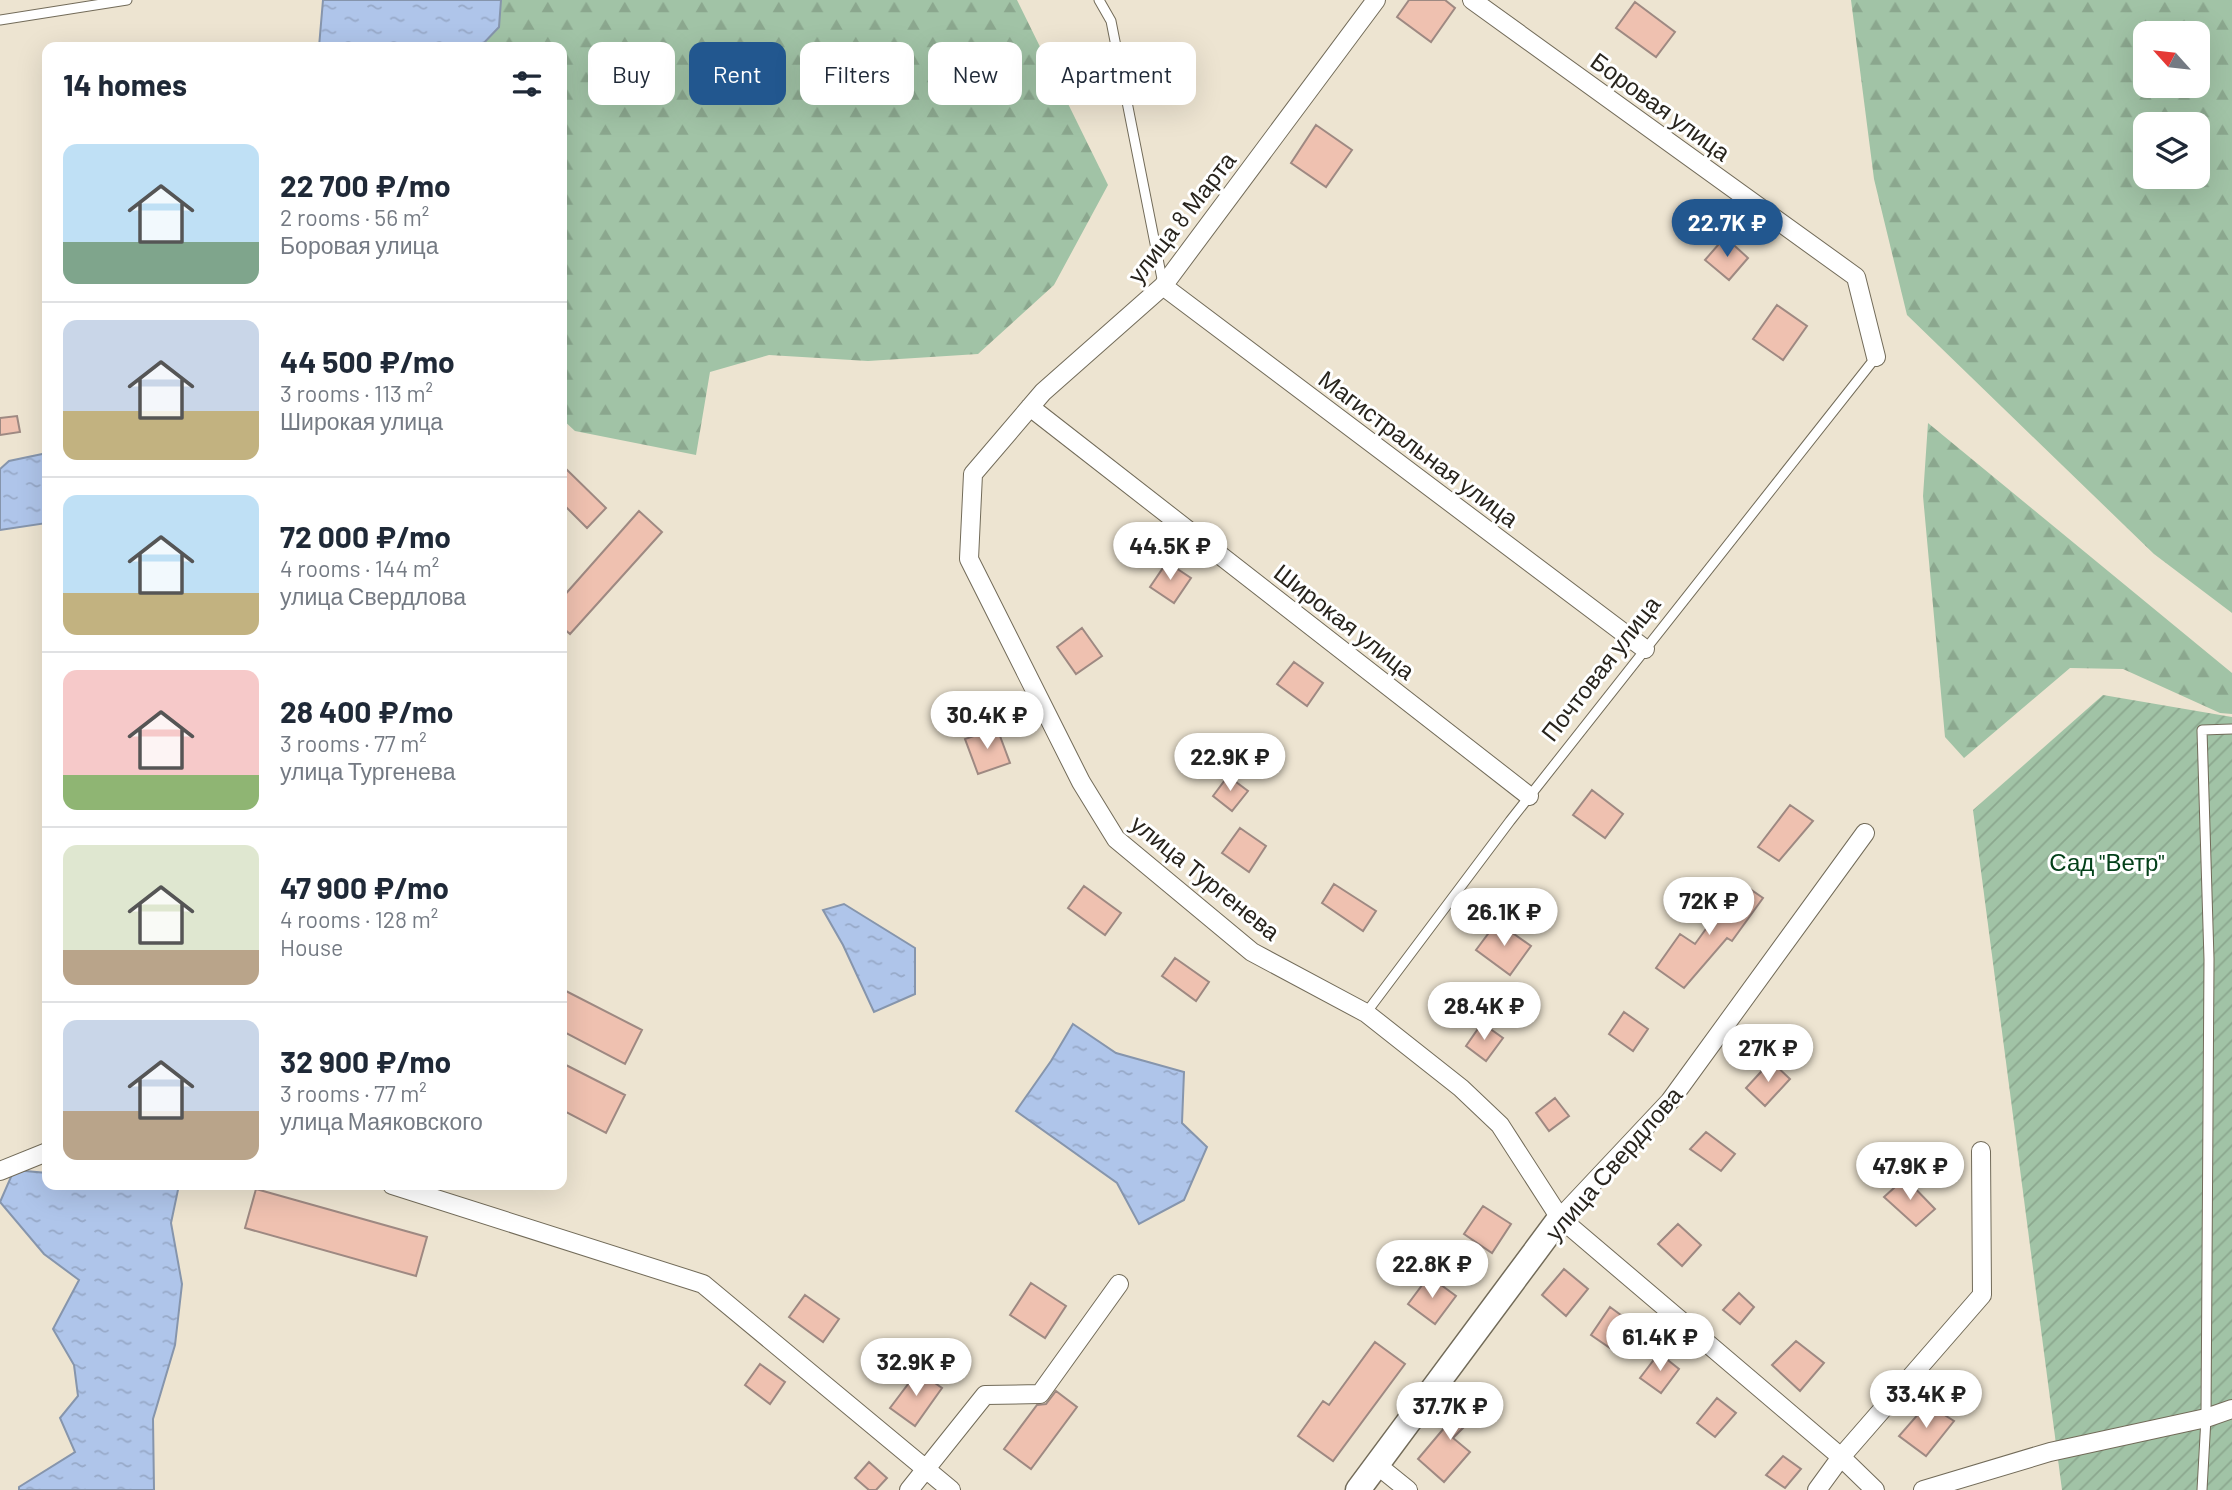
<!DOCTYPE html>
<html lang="en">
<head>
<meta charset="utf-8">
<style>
	:root { --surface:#fff; --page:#f2f2f3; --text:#1f2937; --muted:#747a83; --line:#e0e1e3; --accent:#22578f }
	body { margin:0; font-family:Barlow,sans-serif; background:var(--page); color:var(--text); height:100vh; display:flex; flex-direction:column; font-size:26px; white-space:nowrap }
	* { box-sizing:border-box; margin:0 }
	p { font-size:23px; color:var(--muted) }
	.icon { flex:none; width:38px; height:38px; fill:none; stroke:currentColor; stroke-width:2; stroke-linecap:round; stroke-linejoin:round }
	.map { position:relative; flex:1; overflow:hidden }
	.side { position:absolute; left:42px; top:42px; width:525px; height:1148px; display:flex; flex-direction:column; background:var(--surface); border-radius:14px; box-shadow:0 7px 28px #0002 }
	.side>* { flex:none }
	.guide { position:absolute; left:588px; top:42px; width:665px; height:63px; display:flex; gap:14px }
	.needle { width:46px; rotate:297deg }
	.fabs { position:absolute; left:2133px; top:21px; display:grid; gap:14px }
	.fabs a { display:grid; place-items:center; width:77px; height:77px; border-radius:14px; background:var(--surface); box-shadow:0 7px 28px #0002; font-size:35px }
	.price { position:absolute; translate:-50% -60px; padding:0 16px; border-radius:24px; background:#fff; color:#222; font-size:23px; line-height:46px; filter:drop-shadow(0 2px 4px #0008) }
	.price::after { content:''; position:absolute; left:50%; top:42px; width:21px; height:16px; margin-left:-10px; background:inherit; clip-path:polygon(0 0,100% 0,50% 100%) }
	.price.current { background:var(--accent); color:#fff }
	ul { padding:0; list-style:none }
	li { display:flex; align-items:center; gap:21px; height:175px; padding:0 21px }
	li+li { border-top:2px solid var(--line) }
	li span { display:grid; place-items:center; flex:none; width:196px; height:140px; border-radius:14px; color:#555 }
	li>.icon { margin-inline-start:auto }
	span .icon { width:84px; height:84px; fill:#fffc; stroke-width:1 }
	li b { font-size:30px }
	h2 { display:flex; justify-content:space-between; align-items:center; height:84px; padding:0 21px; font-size:30px }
	.chip { padding:0 24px; border-radius:14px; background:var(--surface); box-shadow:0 7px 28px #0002; font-size:24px; line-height:63px }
	.chip.current { background:var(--accent); color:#fff }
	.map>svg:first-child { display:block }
	.forest { fill:url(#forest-firs); fill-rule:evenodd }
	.garden { fill:url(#garden-furrows) }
	.water { fill:url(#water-ripples); stroke:#8695ac; stroke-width:2 }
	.building { fill:#efc1b0; stroke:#9e8982; stroke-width:2 }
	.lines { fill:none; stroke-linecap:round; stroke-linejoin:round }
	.lane-casing { stroke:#726b59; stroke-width:11 }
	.street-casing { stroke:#726b59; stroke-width:20 }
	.secondary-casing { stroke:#726b59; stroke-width:27 }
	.lane { stroke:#fff; stroke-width:9 }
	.street { stroke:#fff; stroke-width:18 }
	.secondary { stroke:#fff; stroke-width:24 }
	.labels { text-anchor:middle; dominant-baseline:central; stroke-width:6; stroke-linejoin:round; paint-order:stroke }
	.street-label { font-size:24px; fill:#28241d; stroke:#fff }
	.park-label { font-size:24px; fill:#034019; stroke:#fff }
</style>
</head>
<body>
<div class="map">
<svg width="2232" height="1490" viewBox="0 0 2232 1490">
	<defs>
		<pattern id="forest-firs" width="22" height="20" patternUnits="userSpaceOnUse" patternTransform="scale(1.75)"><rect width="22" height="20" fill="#a1c3a6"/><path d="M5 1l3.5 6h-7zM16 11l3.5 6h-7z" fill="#8ba78e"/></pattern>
		<pattern id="garden-furrows" width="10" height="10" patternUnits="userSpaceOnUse" patternTransform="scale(1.75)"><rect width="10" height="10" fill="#a1c3a6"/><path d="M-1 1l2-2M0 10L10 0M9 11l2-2" fill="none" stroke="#8ba78e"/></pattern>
		<pattern id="water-ripples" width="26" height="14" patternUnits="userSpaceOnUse" patternTransform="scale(1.75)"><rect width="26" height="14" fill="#afc5ea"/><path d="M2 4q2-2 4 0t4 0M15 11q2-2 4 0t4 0" fill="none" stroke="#97a9c8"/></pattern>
	</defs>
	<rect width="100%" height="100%" fill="#ede4d1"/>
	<path class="forest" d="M 501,0 L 1017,0 L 1108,185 L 1054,285 L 978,354 L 868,361 L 769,355 L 710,372 L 696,455 L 575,431 L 562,419 L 562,47 L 480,47 L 498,27 Z
		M 1851,0 L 2232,0 L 2232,613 L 2154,554 L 1907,315 L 1874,179 ZM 2198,33 L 2198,86 L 2146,86 L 2146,33 ZM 2198,124 L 2198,177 L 2146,177 L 2146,124 Z
		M 1928,423 L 2232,673 L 2232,714 L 2220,713 L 2123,669 L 2070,668 L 1964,758 L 1945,737 L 1923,496 Z"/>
	<path class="garden" d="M 2103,695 L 2232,717 L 2232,1490 L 2062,1490 L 1973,810 Z"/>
	<path class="water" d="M 323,0 L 501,0 L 499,27 L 480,47 L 319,47 Z
		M 47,453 L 47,523 L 0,530 L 0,469 L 9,461 Z
		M 844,904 L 915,948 L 915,994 L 874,1012 L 843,945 L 823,910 Z
		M 1073,1024 L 1116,1053 L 1184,1072 L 1182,1123 L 1207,1147 L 1184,1200 L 1139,1224 L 1117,1183 L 1016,1111 L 1051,1061 Z
		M 14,1170 L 47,1173 L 47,1185 L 179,1185 L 171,1223 L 182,1284 L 175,1345 L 153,1419 L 154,1490 L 19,1490 L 19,1487 L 75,1452 L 60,1418 L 78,1396 L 74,1365 L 53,1329 L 79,1280 L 44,1254 L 0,1202 Z"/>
	<path class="building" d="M 1409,0 L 1445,0 L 1455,8 L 1431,42 L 1397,17 Z
		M 1635,2 L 1675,32 L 1656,57 L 1616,28 Z
		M 1316,125 L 1352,150 L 1326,187 L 1291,163 Z
		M 1725,237 L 1748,258 L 1729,280 L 1705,260 Z
		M 1777,305 L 1807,326 L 1783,360 L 1753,339 Z
		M 17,416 L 20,432 L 0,435 L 0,418 Z
		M 562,465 L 606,508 L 587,528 L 562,503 Z
		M 639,511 L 662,532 L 570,634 L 562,627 L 562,598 Z
		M 1167,562 L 1191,578 L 1174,603 L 1150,587 Z
		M 1082,628 L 1102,656 L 1076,674 L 1057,647 Z
		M 1294,662 L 1323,683 L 1307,706 L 1277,684 Z
		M 997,728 L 1010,763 L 978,774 L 965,739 Z
		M 1228,776 L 1248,791 L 1232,811 L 1213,796 Z
		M 1592,790 L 1623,814 L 1605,838 L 1573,815 Z
		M 1790,805 L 1813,821 L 1779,861 L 1758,847 Z
		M 1240,828 L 1266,846 L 1249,872 L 1222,853 Z
		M 1740,882 L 1763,898 L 1732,941 L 1727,938 L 1684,988 L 1656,968 L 1680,934 L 1695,944 Z
		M 1334,884 L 1376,911 L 1363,931 L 1322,903 Z
		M 1084,886 L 1121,913 L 1105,935 L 1068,908 Z
		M 1497,922 L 1531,946 L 1510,975 L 1476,950 Z
		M 1175,958 L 1209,982 L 1196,1001 L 1162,976 Z
		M 562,989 L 642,1030 L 625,1064 L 562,1031 Z
		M 1624,1012 L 1648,1029 L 1633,1051 L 1609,1034 Z
		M 1482,1023 L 1503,1038 L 1486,1061 L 1466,1046 Z
		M 1771,1061 L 1790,1079 L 1765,1106 L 1746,1088 Z
		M 562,1063 L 625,1095 L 606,1133 L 562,1110 Z
		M 1555,1098 L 1569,1116 L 1549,1131 L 1536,1113 Z
		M 1706,1132 L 1735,1154 L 1721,1171 L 1690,1149 Z
		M 1905,1178 L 1935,1209 L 1916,1226 L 1884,1197 Z
		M 256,1189 L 427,1237 L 416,1276 L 245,1228 Z
		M 1483,1206 L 1511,1224 L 1492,1253 L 1464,1234 Z
		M 1678,1224 L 1701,1245 L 1682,1266 L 1658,1244 Z
		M 1564,1269 L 1588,1289 L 1566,1316 L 1542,1295 Z
		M 1429,1276 L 1456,1296 L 1435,1324 L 1408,1304 Z
		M 1031,1283 L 1066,1306 L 1045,1338 L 1010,1315 Z
		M 1739,1293 L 1754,1307 L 1740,1324 L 1723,1310 Z
		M 805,1295 L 839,1319 L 823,1342 L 789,1317 Z
		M 1610,1307 L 1629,1321 L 1610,1348 L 1591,1335 Z
		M 1796,1341 L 1824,1363 L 1800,1391 L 1772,1365 Z
		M 1375,1342 L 1405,1364 L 1333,1461 L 1298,1436 L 1323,1401 L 1329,1405 Z
		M 1659,1353 L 1679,1369 L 1661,1393 L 1640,1378 Z
		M 760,1364 L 785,1382 L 770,1404 L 745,1385 Z
		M 918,1371 L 942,1388 L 915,1426 L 890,1408 Z
		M 1056,1391 L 1077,1407 L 1031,1469 L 1004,1449 L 1037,1405 L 1046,1404 Z
		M 1466,1394 L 1483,1408 L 1453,1438 L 1470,1452 L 1444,1482 L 1418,1459 L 1456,1414 L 1453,1412 Z
		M 1717,1398 L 1736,1413 L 1715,1437 L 1697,1423 Z
		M 1927,1404 L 1954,1421 L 1926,1456 L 1899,1436 Z
		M 1783,1456 L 1801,1469 L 1785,1488 L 1766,1475 Z
		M 869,1462 L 887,1478 L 876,1490 L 869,1490 L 855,1478 Z"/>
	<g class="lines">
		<g class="lane-casing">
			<path id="lane" d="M 1099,0 L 1111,21 L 1163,284
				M 0,20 L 127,0
				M 1366,1013 L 1510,821 L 1876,357
				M 2202,1490 L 2206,1418 L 2209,959 L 2202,730 L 2232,729"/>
		</g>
		<g class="street-casing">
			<path id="street" d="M 1376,0 L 1163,286 L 1043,392 L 973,474 L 969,559 L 1081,782 L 1116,839 L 1252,952 L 1366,1013 L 1461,1088 L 1500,1125 L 1560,1218 L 1841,1457 L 1875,1490
				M 1472,0 L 1856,277 L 1876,357
				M 1163,286 L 1645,649
				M 1030,407 L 1529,796
				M 0,1171 L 47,1152
				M 392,1185 L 703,1284 L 951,1490
				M 1560,1218 L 1670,1101 L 1865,833
				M 1377,1465 L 1408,1490
				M 909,1490 L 985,1395 L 1040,1394 L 1119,1284
				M 1817,1490 L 1841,1457 L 1982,1295 L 1981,1151
				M 1923,1490 L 2050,1452 L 2206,1418 L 2232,1409"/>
		</g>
		<g class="secondary-casing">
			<path id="secondary" d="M 1358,1490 L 1560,1218"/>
		</g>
		<use href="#lane" class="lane"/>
		<use href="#street" class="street"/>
		<use href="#secondary" class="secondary"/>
	</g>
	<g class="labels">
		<g class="street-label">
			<text transform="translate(1661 106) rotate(36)">Боровая улица</text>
			<text transform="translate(1181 217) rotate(-52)">улица 8 Марта</text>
			<text transform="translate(1419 448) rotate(37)">Магистральная улица</text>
			<text transform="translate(1345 621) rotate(38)">Широкая улица</text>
			<text transform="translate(1600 668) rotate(-52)">Почтовая улица</text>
			<text transform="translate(1206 877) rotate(39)">улица Тургенева</text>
			<text transform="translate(1613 1163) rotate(-49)">улица Свердлова</text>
		</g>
		<g class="park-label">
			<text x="2107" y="861">Сад "Ветр"</text>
		</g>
	</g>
</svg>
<div class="fabs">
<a><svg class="needle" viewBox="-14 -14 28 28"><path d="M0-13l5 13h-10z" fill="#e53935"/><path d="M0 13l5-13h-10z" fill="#747a83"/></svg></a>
<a><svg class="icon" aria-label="layers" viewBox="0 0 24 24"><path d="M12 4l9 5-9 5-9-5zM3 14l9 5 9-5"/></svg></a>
</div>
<b class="price current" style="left:1727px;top:259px">22.7K ₽</b>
<b class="price" style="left:1170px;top:582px">44.5K ₽</b>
<b class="price" style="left:987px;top:751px">30.4K ₽</b>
<b class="price" style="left:1230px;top:793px">22.9K ₽</b>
<b class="price" style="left:1709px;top:937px">72K ₽</b>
<b class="price" style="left:1504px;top:948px">26.1K ₽</b>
<b class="price" style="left:1484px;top:1042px">28.4K ₽</b>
<b class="price" style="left:1768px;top:1084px">27K ₽</b>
<b class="price" style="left:1910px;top:1202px">47.9K ₽</b>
<b class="price" style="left:1432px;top:1300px">22.8K ₽</b>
<b class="price" style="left:1660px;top:1373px">61.4K ₽</b>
<b class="price" style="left:916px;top:1398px">32.9K ₽</b>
<b class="price" style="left:1926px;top:1430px">33.4K ₽</b>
<b class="price" style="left:1450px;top:1442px">37.7K ₽</b>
<div class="guide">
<a class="chip">Buy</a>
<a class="chip current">Rent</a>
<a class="chip">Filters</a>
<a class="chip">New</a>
<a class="chip">Apartment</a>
</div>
<section class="side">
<h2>14 homes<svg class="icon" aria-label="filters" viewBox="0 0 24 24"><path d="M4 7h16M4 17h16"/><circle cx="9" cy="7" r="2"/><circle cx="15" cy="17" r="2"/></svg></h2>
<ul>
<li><span style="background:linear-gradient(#bfe0f5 70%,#7fa58c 0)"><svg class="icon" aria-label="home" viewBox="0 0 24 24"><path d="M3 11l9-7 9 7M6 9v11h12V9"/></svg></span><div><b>22 700 ₽/mo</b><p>2 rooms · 56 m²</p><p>Боровая улица</p></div></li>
<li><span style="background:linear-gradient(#c9d6e8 65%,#c2b280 0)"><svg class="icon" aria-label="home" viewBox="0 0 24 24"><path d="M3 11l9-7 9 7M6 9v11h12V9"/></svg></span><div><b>44 500 ₽/mo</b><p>3 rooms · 113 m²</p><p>Широкая улица</p></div></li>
<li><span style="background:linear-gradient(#bfe0f5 70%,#c2b280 0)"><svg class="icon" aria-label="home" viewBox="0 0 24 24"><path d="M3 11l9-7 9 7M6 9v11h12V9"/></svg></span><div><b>72 000 ₽/mo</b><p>4 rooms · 144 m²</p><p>улица Свердлова</p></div></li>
<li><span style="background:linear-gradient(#f6c9c9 75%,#8fb573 0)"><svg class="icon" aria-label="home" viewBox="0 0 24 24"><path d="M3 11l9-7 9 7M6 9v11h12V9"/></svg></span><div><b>28 400 ₽/mo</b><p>3 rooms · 77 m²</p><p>улица Тургенева</p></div></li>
<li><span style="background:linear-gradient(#dfe7d0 75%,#b9a48a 0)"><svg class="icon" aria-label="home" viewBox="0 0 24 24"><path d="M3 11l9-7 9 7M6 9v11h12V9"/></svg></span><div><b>47 900 ₽/mo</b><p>4 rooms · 128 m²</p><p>House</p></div></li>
<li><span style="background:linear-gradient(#c9d6e8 65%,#b9a48a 0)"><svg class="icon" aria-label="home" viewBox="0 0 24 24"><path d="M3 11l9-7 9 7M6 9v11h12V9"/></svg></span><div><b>32 900 ₽/mo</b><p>3 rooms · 77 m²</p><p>улица Маяковского</p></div></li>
</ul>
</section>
</div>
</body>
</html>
